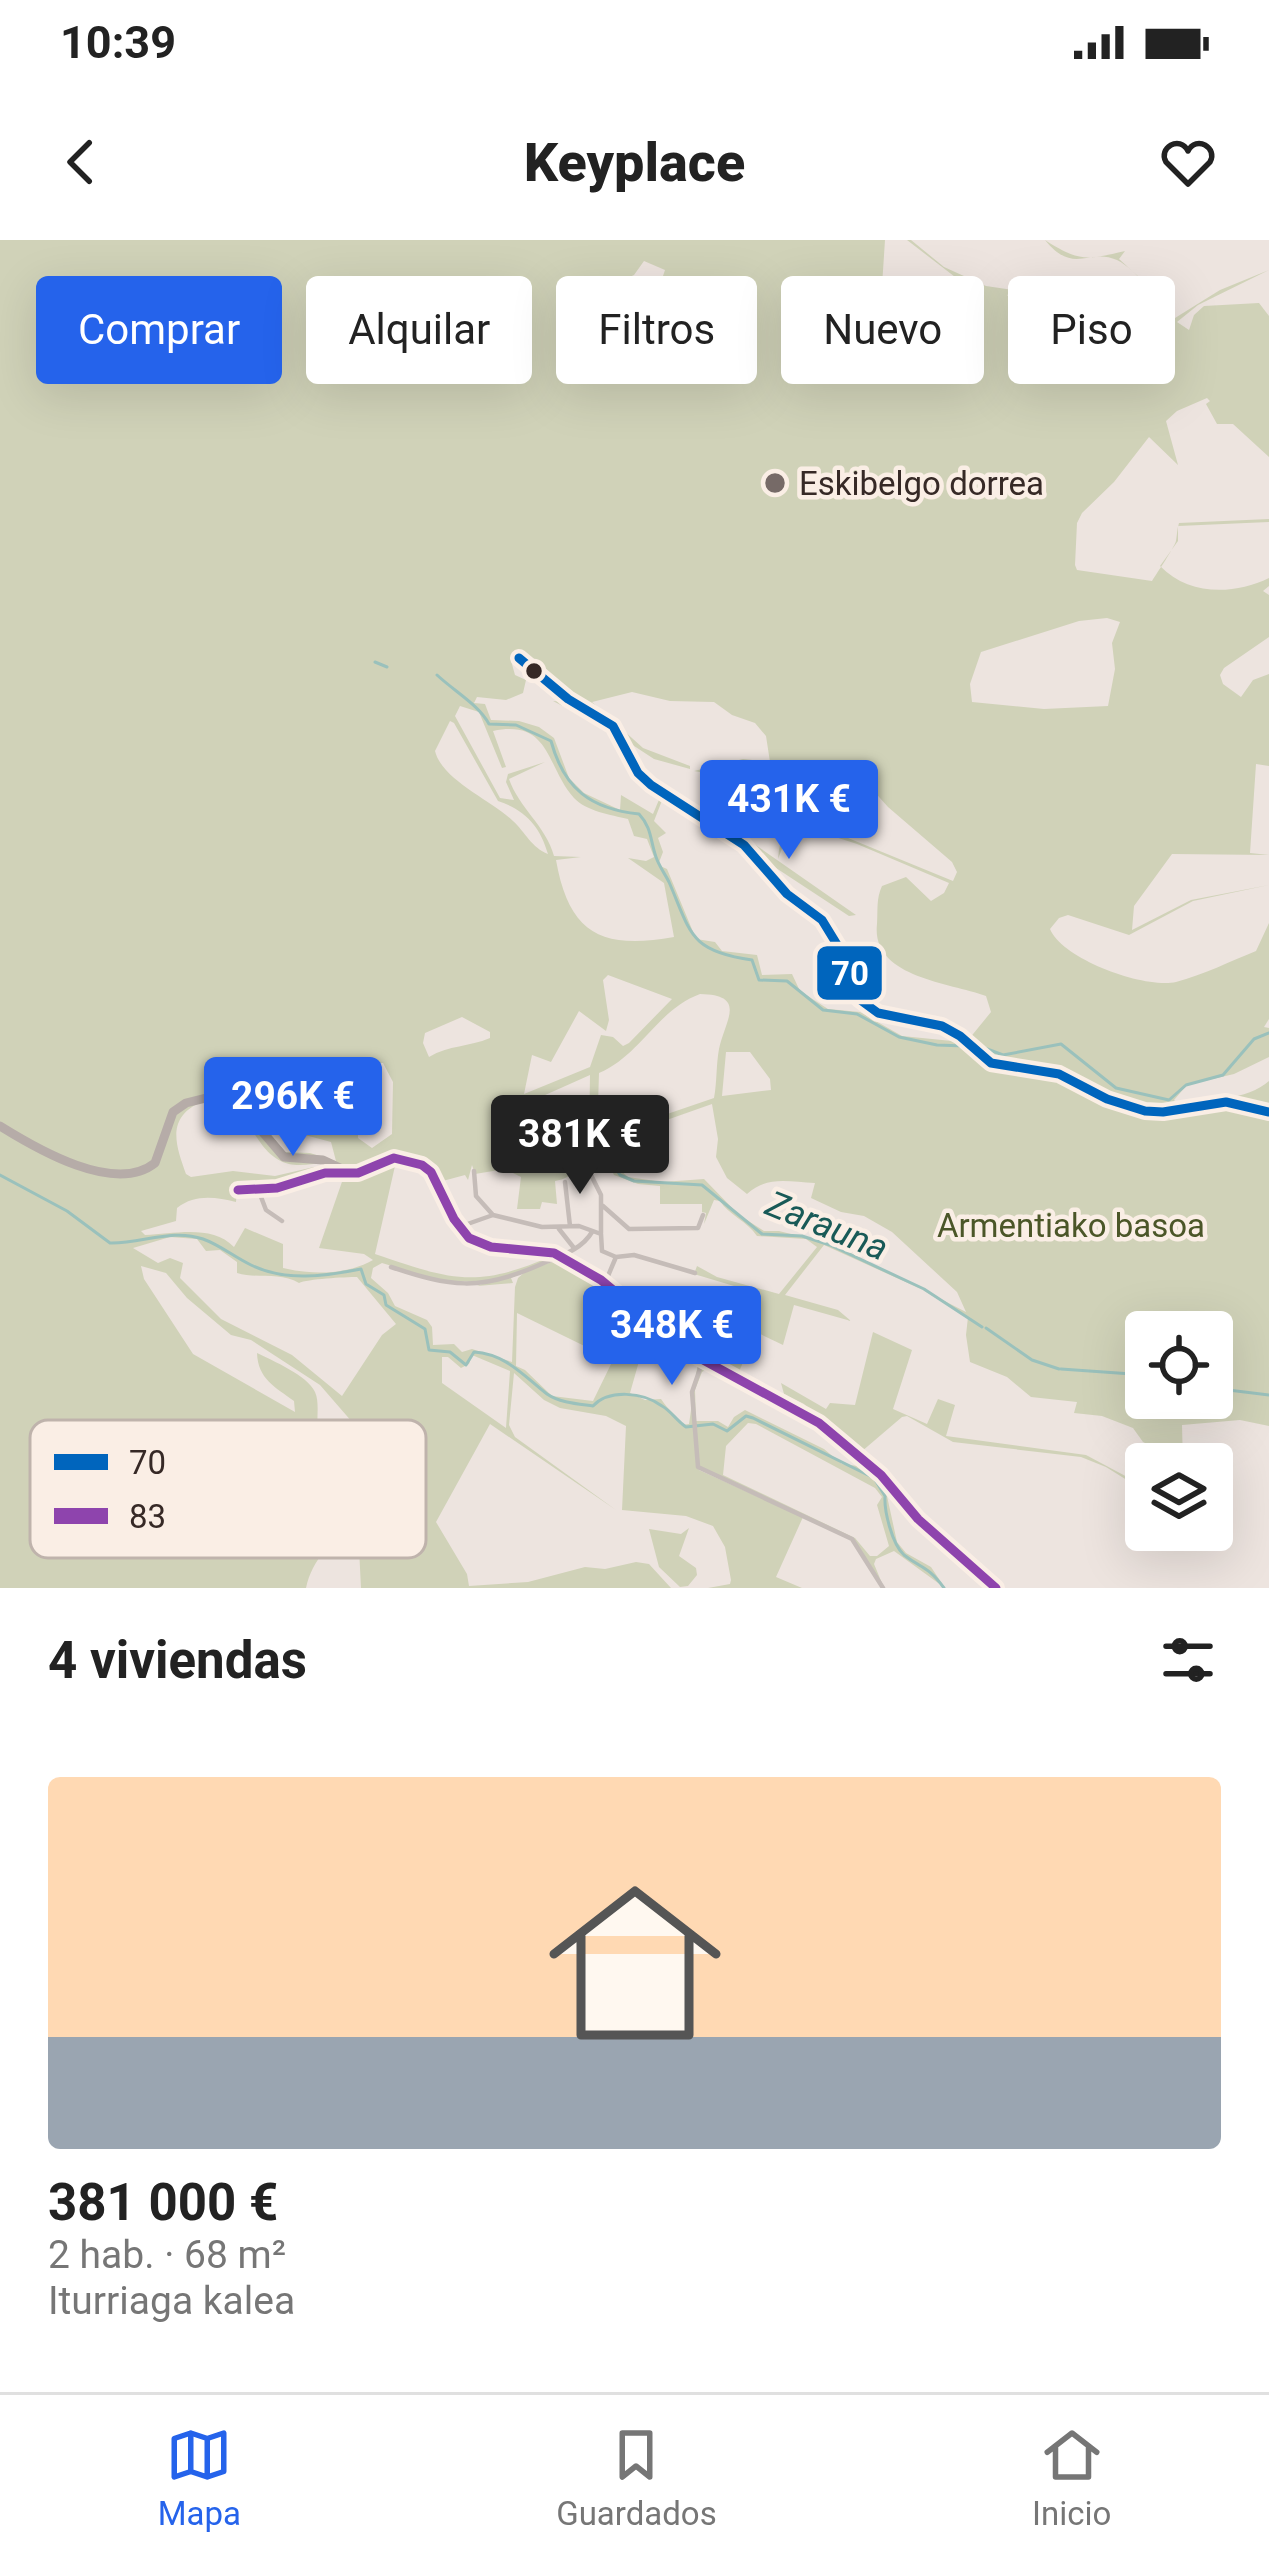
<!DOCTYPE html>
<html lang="es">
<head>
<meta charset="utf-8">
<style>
	:root { --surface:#fff; --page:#f6f6f6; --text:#222; --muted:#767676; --line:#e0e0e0; --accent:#2563eb }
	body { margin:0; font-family:Roboto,sans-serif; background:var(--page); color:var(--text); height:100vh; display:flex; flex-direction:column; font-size:45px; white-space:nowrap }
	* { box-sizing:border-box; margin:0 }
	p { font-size:39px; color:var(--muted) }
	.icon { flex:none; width:66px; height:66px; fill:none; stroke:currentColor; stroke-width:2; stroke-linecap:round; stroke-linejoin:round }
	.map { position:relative; height:1348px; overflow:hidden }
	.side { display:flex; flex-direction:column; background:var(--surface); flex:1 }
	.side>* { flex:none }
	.top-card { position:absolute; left:36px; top:36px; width:1197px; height:108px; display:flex; gap:24px }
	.tools { position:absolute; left:1125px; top:1071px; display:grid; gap:24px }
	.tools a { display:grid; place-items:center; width:108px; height:108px; border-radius:12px; background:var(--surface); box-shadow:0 12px 48px #0002; font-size:60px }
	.price { position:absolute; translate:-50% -102px; padding:0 27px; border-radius:12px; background:var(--accent); color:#fff; font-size:39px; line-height:78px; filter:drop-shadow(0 3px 6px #0008) }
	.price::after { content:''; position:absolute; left:50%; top:72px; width:36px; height:27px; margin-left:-18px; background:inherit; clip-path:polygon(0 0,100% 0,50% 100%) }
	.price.selected { background:#222; color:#fff }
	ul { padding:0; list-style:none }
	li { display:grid; align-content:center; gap:24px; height:636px; padding:0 48px }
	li+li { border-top:3px solid var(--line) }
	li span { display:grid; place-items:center; height:372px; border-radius:12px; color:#555 }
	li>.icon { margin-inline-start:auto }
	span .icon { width:216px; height:216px; fill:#fffc; stroke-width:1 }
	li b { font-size:51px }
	h2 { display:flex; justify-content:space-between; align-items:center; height:144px; padding:0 48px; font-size:51px }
	.pill { padding:0 42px; border-radius:12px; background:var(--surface); box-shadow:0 12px 48px #0002; font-size:42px; line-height:108px }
	.pill.selected { background:var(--accent); color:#fff }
	.status { display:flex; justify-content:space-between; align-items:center; height:84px; padding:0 60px; background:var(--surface); direction:ltr }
	.status svg { height:33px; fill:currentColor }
	header { display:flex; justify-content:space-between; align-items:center; height:156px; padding:0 48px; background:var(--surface); font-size:54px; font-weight:800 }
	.tabs { display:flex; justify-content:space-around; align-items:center; height:168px; border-top:3px solid var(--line); background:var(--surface); font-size:33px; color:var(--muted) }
	.tabs a { display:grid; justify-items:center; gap:6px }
	.tabs .selected { color:var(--accent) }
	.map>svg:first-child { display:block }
	.green { fill:#d0d2b8; fill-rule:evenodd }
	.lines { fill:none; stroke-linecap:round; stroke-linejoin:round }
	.stream { stroke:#9ac1bc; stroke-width:3 }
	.street { stroke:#c5bcb8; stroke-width:4.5 }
	.secondary { stroke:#b6aca8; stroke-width:9 }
	.bus-1-casing { stroke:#faeee5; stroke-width:18 }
	.bus-2-casing { stroke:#faeee5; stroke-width:18 }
	.bus-1 { stroke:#0065bd; stroke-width:9 }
	.bus-2 { stroke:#8e44ad; stroke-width:9 }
	.poi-dot { fill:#766a67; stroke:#faeee5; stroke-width:4.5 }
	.bus-dot { fill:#362926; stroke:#faeee5; stroke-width:4.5 }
	.labels { text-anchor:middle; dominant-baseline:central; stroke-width:9; stroke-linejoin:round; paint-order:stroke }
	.poi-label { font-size:33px; fill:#362926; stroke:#faeee5; text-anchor:start }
	.park-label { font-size:33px; fill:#4b5628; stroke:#faeee5 }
	.water-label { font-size:36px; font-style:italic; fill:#195a57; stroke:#faeee5 }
	.key { fill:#faeee5; stroke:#bfb3ac; stroke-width:3 }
	.key-label { font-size:33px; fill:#362926 }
	.line-badge { stroke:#faeee5; stroke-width:4.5 }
	.badge-label { font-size:33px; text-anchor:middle; font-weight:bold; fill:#fff }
</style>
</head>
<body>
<div class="status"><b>10:39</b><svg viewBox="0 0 49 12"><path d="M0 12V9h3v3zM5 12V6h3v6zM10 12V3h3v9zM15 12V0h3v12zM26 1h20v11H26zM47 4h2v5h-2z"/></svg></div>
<header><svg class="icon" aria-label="back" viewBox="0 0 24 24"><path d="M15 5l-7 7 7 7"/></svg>Keyplace<svg class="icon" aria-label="heart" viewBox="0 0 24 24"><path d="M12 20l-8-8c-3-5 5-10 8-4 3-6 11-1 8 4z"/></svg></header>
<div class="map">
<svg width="1269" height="1348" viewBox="0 0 1269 1348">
	<rect width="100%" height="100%" fill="#ede4df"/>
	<path class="green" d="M 0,0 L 885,0 L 882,46 L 908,50 L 959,40 L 907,0 L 911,0 L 944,27 L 986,46 L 1039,54 L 1074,50 L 1112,57 L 1129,39 L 1113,59 C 1094,55 1020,49 1007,55 L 1014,61 L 1067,68 L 1151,90 L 1164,87 L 1170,79 C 1158,60 1137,30 1117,20 C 1089,7 1074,36 1045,0 C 1079,22 1086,20 1125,11 L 1119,19 L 1150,47 L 1175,78 L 1220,50 L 1269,30 L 1198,65 L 1177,82 L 1189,90 L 1194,75 L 1204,66 L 1259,63 L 1269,76 L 1269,217 L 1233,184 L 1217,184 L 1206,164 L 1210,161 L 1207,158 L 1177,171 L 1166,181 L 1178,225 L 1149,197 L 1114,242 L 1082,273 L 1077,283 L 1075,325 L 1077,330 L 1152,341 C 1157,333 1174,308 1176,301 C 1177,295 1177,289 1179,283 L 1269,279 L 1269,282 L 1178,286 L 1178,301 L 1160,326 C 1189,356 1234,355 1269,338 L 1269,346 L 1263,351 L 1269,355 L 1269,397 L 1224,428 L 1220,435 L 1223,444 L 1241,457 L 1253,440 L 1269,434 L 1269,526 L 1256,524 L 1250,613 L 1269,615 L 1172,614 L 1134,666 L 1132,690 L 1191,660 L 1269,645 L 1193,661 L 1129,695 L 1068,675 L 1059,678 L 1050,689 C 1062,719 1144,749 1176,742 C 1203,735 1231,721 1256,711 L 1269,683 L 1269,779 L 1264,787 L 1269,788 L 1269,817 L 1234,834 L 1187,845 L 1174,860 L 1178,864 C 1205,861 1248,860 1269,841 L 1269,1186 L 1240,1180 L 1182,1185 L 1183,1224 L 1169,1224 L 1166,1214 L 1143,1202 L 1133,1188 L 1102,1176 L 1074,1173 L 1077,1162 L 1031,1157 L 1007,1137 L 970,1122 L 966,1095 L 968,1077 L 921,1049 L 824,1005 L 785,1055 L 838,1070 L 851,1081 L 794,1065 L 783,1105 L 756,1092 L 738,1134 L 759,1143 L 754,1145 L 707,1119 L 734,1046 L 694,1034 L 697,1026 L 717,1037 L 779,1054 L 817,1007 L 806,999 L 757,996 C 747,981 729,975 720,961 L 714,960 L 704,984 L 706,973 L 702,972 L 702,964 L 660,964 L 660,946 L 638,944 L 614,935 L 606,919 L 590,912 L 590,908 C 584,924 574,938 555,941 L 557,964 L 542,962 L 540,969 L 517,969 L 521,937 L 505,929 L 475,934 L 472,925 L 468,940 L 465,935 L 439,942 C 417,901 389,923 357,931 L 325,919 L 282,914 L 240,865 L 206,856 L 185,865 C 245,847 245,889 282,918 L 327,923 C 315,923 301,927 289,924 C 248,913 257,859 199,863 C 166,879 176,906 186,934 L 191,937 L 233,931 L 275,936 L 314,927 L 338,929 C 303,936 271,948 237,948 L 236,962 C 215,957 195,954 177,968 L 176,981 L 141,991 L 145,995 C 174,994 212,984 234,1007 L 245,988 L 283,1004 L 283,1028 C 312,1035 346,1035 373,1020 L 364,1014 L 319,1008 L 344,936 L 361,939 C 440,876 429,977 473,1003 C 497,1017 530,1006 557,1016 L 532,1028 L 563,1019 C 613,1047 650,1091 699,1120 L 700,1126 L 705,1123 L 790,1168 L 838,1199 L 873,1229 L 920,1284 L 993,1348 C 947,1321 916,1276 880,1238 C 832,1190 769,1156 707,1129 L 702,1132 L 695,1150 L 696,1181 L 718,1181 L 728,1187 L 734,1177 L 745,1170 L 824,1209 L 842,1224 L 858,1226 L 877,1240 L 887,1256 L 897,1302 L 906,1313 L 931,1327 L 945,1348 L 894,1311 L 876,1319 L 874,1324 L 884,1348 L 852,1298 L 701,1228 L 696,1219 L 699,1230 L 803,1277 L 776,1337 L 802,1348 L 708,1348 L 730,1344 L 731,1340 L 725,1307 L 713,1286 L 686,1276 L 622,1270 L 626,1186 L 606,1176 L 560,1168 L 544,1160 L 514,1133 L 509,1185 L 515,1197 L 616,1270 L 490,1184 L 436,1282 L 467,1334 L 469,1346 L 528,1342 L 585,1327 L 605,1329 L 636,1322 L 649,1324 L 671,1348 L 361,1348 L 359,1308 L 377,1269 C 346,1291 314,1310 306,1348 L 0,1348 L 0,887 C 36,909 137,968 161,912 L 159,907 C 141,968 32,904 0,884 ZM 644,21 L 665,30 C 655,59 649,92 619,108 L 610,91 L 616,84 L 627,84 L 631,57 L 619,42 L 634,35 ZM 1107,378 L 1120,382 L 1112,403 L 1115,429 L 1108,466 L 1044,469 L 972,462 L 970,444 L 981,412 L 1079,381 ZM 510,417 L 522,419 L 568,458 L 566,462 L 553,461 L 615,493 L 635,532 L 661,555 L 653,574 L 621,555 L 620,570 L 584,553 L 569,538 L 554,498 L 539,487 L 519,481 L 491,480 L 485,464 L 474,463 L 477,457 L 506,460 L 523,453 L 526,440 L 515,435 ZM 632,452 L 670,461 L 714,462 L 732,475 L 755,483 L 766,496 L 770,522 L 743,519 L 694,531 L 710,534 L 740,523 L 768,527 L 806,525 L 830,530 C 803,563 782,575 778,619 L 791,585 L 795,584 L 857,604 L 949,643 L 944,653 L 931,661 L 906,637 L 882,646 C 876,659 878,670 877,684 C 871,737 947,742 986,756 L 991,772 L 969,799 L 960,791 L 929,780 L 879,772 L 868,766 L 854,744 L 847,718 L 823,680 L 783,649 L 761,618 L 849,676 L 856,675 L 750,601 L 656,546 L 628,502 L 654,519 L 690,529 L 690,526 L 643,508 L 592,462 ZM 460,466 L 479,472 L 502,528 L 506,527 L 493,491 C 551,479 546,527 574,558 C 586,571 611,575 628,579 L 634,596 L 647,599 L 654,617 L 646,621 L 628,618 L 664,643 L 674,697 C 602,710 569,694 556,620 L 581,617 L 554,616 C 546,586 519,568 509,539 L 545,522 L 508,534 L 506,542 L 514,560 L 500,558 L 455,476 ZM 450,481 L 454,483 L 498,561 C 525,570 540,586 548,614 C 532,608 525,592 513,581 C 491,560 442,540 435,511 ZM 838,532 L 863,539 L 888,567 L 952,622 L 957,632 L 953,641 L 848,598 L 793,581 L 800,565 ZM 663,558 L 747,610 L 780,652 L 817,680 L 841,716 L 853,754 L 864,768 L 881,776 L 944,789 L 962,802 L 902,796 L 860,772 L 828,769 L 800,751 L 792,734 L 762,735 L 757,715 L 722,711 L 715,702 L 696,699 L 667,629 L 658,625 L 663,612 L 658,598 L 666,593 L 654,581 ZM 608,735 L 672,759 L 629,803 L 623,806 L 613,797 L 601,795 L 590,827 L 524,854 L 532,815 L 551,822 L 579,771 L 606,791 L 609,780 L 603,740 ZM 700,754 C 748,755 725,780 719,809 C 716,825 717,842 714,858 L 597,898 L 599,833 C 640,816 657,770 700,754 ZM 462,777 L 490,792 L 490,798 C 469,807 449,805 429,817 L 423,803 L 425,793 ZM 726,812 L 750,812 L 770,839 L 771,850 L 722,856 ZM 357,822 L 383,823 L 393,842 L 392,894 L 372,908 L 358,898 ZM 590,835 L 589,902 C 573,899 563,890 547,887 C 531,883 519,890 505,880 L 516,868 ZM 245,863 L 259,867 L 290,891 L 331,902 L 336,921 L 310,913 L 285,912 ZM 712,864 L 718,899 L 716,917 L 727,938 L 747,954 C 768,935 789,942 815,943 L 811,958 L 841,972 L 864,976 L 892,992 L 957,1052 L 966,1072 L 835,1005 L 779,991 L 764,991 L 739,975 L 704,939 L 663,942 L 628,937 L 593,906 ZM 403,921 C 447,933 441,990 481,1010 L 552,1016 C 476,1049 451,1040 375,1014 L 395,926 ZM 170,997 L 197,999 L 206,1011 L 220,1010 L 237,1022 L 237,1033 C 258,1039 280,1032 299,1043 C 307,1039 345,1037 357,1037 L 396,1084 L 382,1095 L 342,1156 L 292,1115 L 221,1079 L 180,1038 L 183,1023 L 170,1018 L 158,1023 L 133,1008 ZM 382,1023 L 441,1041 L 487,1042 L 477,1046 L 513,1043 L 511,1038 L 526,1031 L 518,1038 L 515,1047 L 512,1122 L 472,1109 L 462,1112 L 454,1104 L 433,1105 L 432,1087 L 427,1080 L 395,1066 L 388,1053 L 371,1038 L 373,1028 ZM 141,1026 L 166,1033 L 187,1058 L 231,1095 L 251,1100 L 320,1145 L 392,1228 L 392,1248 L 346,1217 L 318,1192 C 316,1179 320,1163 315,1152 C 307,1135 273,1121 257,1113 C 258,1139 275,1147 294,1161 L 295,1172 L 193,1114 L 144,1039 ZM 517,1073 L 613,1120 L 593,1161 L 552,1156 L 525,1130 L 516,1126 ZM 649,1086 L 698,1122 L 689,1184 L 681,1185 C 676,1174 668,1170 661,1159 L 645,1160 L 630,1153 ZM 1146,1092 L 1212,1092 L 1212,1158 L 1146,1158 ZM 472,1115 L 510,1131 L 506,1188 L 442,1143 L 442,1117 L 448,1117 L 461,1128 L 469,1124 ZM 748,1183 L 756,1184 L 875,1248 L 882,1257 L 877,1265 L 889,1306 L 877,1316 L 870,1316 L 855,1298 L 723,1235 L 726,1206 Z
		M 873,1092 L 912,1110 L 893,1169 L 927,1184 L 938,1159 L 955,1165 L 946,1196 L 1086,1215 L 1146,1247 L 1146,1252 L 1106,1227 L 1081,1217 L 953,1202 L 907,1176 L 902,1177 L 861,1212 L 928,1285 L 999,1348 L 923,1281 L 858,1211 L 859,1208 L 765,1151 L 767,1146 L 812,1173 L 804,1164 L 784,1154 L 781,1143 L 826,1169 L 830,1163 L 855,1165 Z
		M 689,1288 L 679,1316 L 696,1328 L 697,1335 L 688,1346 L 680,1347 L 659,1327 L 649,1289 L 681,1294 Z"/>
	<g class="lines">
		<path class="stream" d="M 375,422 L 387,427
			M 437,435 C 454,451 479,465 489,484 L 516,485 L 551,501 C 564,549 591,569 639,574 C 652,588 650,600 656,617 C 659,626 665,634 669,642 C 691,693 689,711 752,720 L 759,740 L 787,741 L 823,770 L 857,774 L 899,797 L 937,805 L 965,806
			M 974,804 L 1003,815 L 1061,804 L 1116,848 L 1169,860 L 1186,845 L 1223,835 L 1254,799 L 1269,793
			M 502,881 L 514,889 L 546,888 L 588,908
			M 591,910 L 609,918 L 620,935 L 634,941 L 702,945 L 762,994 L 802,996 L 830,1005 L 924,1049 L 982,1087
			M 0,935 L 67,971 L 110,1003 C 141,1004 172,988 203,999 C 220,1005 234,1017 251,1025 C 285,1042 326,1036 361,1029 L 366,1044 L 384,1055 L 386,1065 L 425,1089 L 429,1110 L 450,1112 L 466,1125 L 474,1112 C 506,1114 524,1136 547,1154 C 560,1163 579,1164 593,1166 C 609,1149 643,1152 662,1166 C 671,1171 677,1181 686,1187 L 713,1184 L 727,1191 L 746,1176 L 753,1178 L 874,1238 L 885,1256 C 884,1271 892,1304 904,1315 C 922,1329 928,1326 944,1348
			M 986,1088 L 1032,1120 L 1059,1129
			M 1061,1129 L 1146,1135
			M 1212,1148 L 1269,1155"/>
		<path class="street" d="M 519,418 L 551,446
			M 586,925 L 601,955 L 601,993
			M 474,931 L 476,956 L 493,975
			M 565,942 L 570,986
			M 258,949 L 266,970 L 282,981
			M 238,950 L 277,948 L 325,933 L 347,934
			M 603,966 L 629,989 L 698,988 L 703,975
			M 459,987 L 493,975 L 542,987 L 579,986 L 601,994 L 602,1011 L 616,1017 L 605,1043
			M 559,989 L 574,1008
			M 616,1017 L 634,1015 L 695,1033
			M 391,1027 C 451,1047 479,1051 537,1026 C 557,1017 581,1011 592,992
			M 703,1120 L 692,1152 L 698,1227 L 852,1299 L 883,1348"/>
		<path class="secondary" d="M 551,447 L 613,486 L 638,533 L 651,545 L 744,605 L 787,654 L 822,680 L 844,716 L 859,759 L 878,773 L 942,786 L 960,796 L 991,823 L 1059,834 L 1107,859 L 1145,871 L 1163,872 L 1226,862 L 1269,872
			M 0,886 C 37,909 115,955 155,923 L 173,872 L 186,863 L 206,858 L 242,868 L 284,917 L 323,920 L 353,934 L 394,918 L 419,923 L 431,932 L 454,979 L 473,1001 L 491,1007 L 549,1011 L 591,1033 L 679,1106 L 803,1173 L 836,1196 L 881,1235 L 918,1279 L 996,1348"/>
		<g class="bus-1-casing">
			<path id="bus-1" d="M 519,418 L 568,459 L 613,486 L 638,533 L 651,545 L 744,605 L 787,654 L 822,680 L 844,716 L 859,759 L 878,773 L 942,786 L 960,796 L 991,823 L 1059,834 L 1107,859 L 1145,871 L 1163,872 L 1226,862 L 1269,872"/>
		</g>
		<g class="bus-2-casing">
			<path id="bus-2" d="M 238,950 L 277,948 L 325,933 L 358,933 L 394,918 L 422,925 L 431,932 L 454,979 L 469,998 L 491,1007 L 554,1013 L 601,1040 L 685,1110 L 819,1183 L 881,1235 L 918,1279 L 996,1348"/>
		</g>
		<use href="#bus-1" class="bus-1"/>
		<use href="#bus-2" class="bus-2"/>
	</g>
	<circle class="poi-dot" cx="775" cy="243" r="12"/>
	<circle class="bus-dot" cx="534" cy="431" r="10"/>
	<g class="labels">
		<g class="poi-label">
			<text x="799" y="243">Eskibelgo dorrea</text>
		</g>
		<g class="park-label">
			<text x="1071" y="985">Armentiako basoa</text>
		</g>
		<g class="water-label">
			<text transform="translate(827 986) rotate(22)">Zarauna</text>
		</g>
	</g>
	<rect x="30" y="1180" width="396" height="138" rx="18" class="key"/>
	<rect x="54" y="1214" width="54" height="16" fill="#0065bd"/>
	<rect x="54" y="1268" width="54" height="16" fill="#8e44ad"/>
	<g class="key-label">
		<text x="129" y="1234">70</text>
		<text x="129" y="1288">83</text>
	</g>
	<rect class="line-badge" x="815" y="704" width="69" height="58" rx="12" fill="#0065bd"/>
	<g class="badge-label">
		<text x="850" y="745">70</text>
	</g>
</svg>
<div class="tools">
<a><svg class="icon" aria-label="locate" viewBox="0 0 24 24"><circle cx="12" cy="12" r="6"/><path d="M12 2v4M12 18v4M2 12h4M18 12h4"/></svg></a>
<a><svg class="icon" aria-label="layers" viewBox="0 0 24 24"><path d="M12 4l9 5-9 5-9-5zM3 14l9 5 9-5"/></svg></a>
</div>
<b class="price" style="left:789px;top:622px">431K €</b>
<b class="price" style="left:293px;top:919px">296K €</b>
<b class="price selected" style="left:580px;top:957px">381K €</b>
<b class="price" style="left:672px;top:1148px">348K €</b>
<div class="top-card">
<a class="pill selected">Comprar</a>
<a class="pill">Alquilar</a>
<a class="pill">Filtros</a>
<a class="pill">Nuevo</a>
<a class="pill">Piso</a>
</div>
</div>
<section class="side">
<h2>4 viviendas<svg class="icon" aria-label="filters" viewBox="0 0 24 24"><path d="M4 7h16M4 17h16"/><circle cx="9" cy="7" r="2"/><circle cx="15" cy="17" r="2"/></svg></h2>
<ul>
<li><span style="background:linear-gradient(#ffd9b3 70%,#9aa5b1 0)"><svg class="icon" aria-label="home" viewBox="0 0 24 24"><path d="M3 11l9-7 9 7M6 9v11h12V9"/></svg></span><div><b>381 000 €</b><p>2 hab. · 68 m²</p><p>Iturriaga kalea</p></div></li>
</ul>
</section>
<nav class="tabs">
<a class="selected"><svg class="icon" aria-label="map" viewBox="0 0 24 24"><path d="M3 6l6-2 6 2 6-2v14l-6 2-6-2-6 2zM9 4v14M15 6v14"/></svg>Mapa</a>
<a><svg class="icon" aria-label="saved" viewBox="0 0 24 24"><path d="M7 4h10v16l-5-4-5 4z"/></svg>Guardados</a>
<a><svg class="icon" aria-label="home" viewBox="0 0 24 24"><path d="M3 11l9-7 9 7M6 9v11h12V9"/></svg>Inicio</a>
</nav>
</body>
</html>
